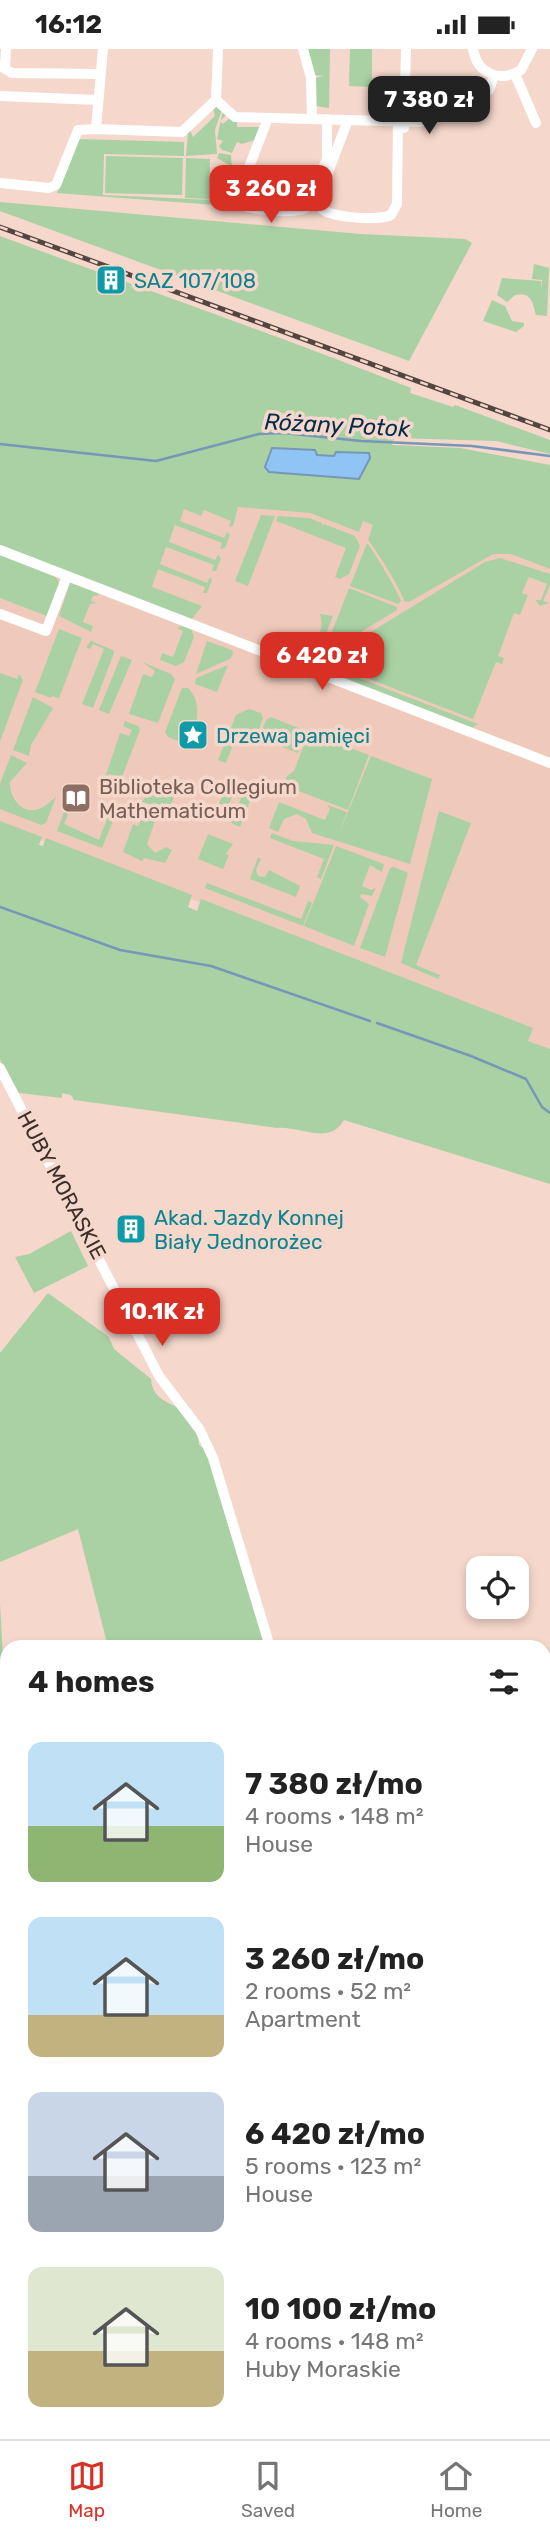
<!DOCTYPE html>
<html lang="en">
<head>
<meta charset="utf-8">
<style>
	:root { --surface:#fff; --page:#f2f2f2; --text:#222; --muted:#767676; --line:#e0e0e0; --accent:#d93025 }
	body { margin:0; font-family:Rubik,sans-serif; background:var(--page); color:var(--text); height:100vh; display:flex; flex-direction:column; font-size:26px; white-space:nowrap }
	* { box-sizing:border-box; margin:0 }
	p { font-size:23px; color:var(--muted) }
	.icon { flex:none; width:38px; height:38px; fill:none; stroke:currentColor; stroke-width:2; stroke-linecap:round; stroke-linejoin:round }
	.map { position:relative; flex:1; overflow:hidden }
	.drawer { position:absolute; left:0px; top:1591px; width:551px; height:800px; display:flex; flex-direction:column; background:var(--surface); border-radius:21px 21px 0 0; box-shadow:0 4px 10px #0003 }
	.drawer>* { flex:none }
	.fabs { position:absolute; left:466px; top:1507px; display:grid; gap:14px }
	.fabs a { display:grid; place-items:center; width:63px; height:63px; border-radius:14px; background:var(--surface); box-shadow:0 4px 10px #0003; font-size:35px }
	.price { position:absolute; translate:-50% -60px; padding:0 16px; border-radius:14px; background:var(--accent); color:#fff; font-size:23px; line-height:46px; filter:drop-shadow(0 2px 4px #0008) }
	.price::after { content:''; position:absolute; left:50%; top:42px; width:21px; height:16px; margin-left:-10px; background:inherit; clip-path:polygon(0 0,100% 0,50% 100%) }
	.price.current { background:#222; color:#fff }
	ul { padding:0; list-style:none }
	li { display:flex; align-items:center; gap:21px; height:175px; padding:0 28px }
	li span { display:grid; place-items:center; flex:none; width:196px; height:140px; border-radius:14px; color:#555 }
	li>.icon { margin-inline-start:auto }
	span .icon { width:84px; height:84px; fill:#fffc; stroke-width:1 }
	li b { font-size:30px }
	h2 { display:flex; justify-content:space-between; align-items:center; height:84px; padding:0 28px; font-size:30px }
	.status { display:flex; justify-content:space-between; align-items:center; height:49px; padding:0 35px; background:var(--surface); direction:ltr }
	.status svg { height:19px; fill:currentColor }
	.menu { display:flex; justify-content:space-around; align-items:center; height:98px; border-top:2px solid var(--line); background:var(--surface); font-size:19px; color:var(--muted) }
	.menu a { display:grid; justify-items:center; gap:4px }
	.menu .current { color:var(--accent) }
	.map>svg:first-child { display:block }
	.built { fill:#efcabb }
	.green { fill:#a9d1a4 }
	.water { fill:#90c4f4; stroke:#7697b7; stroke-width:2 }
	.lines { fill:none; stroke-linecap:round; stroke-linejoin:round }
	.stream { stroke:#7697b7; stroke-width:2.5 }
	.minor { stroke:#fff; stroke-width:10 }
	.rail-casing { stroke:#53453f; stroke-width:5 }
	.rail { stroke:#f5d7cb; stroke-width:2.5; stroke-dasharray:8; stroke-linecap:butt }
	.labels { text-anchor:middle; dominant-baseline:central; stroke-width:7; stroke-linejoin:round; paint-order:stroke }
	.culture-label { font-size:21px; fill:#0d838f; stroke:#f5d7cb; text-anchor:start }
	.education-label { font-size:21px; fill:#785e54; stroke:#f5d7cb; text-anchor:start }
	.street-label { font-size:21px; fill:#3a2f2a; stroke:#f5d7cb }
	.water-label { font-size:23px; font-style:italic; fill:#052d4b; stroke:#f5d7cb }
</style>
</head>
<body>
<div class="status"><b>16:12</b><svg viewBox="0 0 49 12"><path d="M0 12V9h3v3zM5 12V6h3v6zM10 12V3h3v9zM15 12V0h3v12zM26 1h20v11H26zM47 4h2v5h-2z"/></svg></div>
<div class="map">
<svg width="550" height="2390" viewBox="0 0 550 2390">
	<rect width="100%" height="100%" fill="#f5d7cb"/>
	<path class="built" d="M 550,432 L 550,1050 L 357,915 L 0,775 L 0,435 Z"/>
	<path class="green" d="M 306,0 L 330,0 L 329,59 L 316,57 L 314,29 L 324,27 L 313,26 Z
		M 350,0 L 372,0 L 372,38 L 349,37 Z
		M 217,58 L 222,60 L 215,81 L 217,105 L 186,107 L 188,84 L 190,81 L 193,88 L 215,67 L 213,59 Z
		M 223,61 L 227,65 L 220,72 L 223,75 L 230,69 L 237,72 L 237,78 L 260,78 L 260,72 L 262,75 L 255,91 L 242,95 L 237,93 L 232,104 L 222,101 L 219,97 L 223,92 L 217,90 Z
		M 78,90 L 184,93 L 184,107 L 104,105 L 103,146 L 213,151 L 212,137 L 225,138 L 231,131 L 229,116 L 217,109 L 219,104 L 231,106 C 231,124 239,138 241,158 L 57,144 Z
		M 106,107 L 183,109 L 182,146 L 105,144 Z
		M 186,109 L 210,110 L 209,150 L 185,149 Z
		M 0,153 L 360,185 L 465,190 L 472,194 L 409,312 L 0,162 Z
		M 0,187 C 137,238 275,285 411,339 L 410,344 L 453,358 L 455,356 L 550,391 L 550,405 L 496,392 L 394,389 L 392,396 L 460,399 L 550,416 L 550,520 L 511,505 L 493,505 L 409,553 L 404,552 C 403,544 374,497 368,491 L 373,476 L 363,472 L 359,483 L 310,464 L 238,458 L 233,477 L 229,478 L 231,472 L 204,461 L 201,467 L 184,460 L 180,472 L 224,489 L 227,483 L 230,486 L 225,499 L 220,500 L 222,494 L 175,476 L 169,493 L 215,511 L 218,506 L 221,509 L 216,522 L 212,522 L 214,516 L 166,498 L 160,515 L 207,534 L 210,528 L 212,531 L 207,544 L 203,544 L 205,538 L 158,520 L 152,538 L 202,557 L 191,571 L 0,497 Z
		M 534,215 L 549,219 L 547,267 L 536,266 C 533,255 532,242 515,246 L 507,253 L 497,246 L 502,229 L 541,232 L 541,241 L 542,231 L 532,230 Z
		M 492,251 L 505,257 L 512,272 L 524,274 L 524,277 L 516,283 L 483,272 Z
		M 261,466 L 275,467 L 248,537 L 235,532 Z
		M 278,467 L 309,469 L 322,474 L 322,477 L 324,475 L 355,487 L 360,497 L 349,525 L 340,530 L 335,528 L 346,499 L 276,472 Z
		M 367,494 C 372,499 400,546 401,552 L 398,555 L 350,537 Z
		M 0,505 L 56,528 L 59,535 L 47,567 L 0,549 Z
		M 500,509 L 550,525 L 550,536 L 543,552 L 549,554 L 540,557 L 535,551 L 541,551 L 547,535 L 529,528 L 522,544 L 528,546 L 520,566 L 514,564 L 498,607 L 504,609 L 502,615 L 496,613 L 473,670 L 351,623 L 356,610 L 350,607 L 345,618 L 325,611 L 485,513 Z
		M 70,534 L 96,542 L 99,546 L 93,547 L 91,552 L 97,554 L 90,555 L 83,573 L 93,577 L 91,583 L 59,567 Z
		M 349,539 L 397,558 L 397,561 L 323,606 Z
		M 320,565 L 333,567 L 317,607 L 287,596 L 290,588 L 308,595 C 320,588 324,579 320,565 Z
		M 182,577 L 191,580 L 194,588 L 184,613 L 176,617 L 160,611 L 162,604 L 173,608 L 183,582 L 177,579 Z
		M 59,580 L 82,589 L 59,649 L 52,647 L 51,649 L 35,643 Z
		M 91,592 L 113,601 L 114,604 L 93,659 L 82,655 L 104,600 L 93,595 L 90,600 L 86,598 Z
		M 207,592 L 232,601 L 233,605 L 230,610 L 196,625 Z
		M 121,607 L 132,611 L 109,665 L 99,661 Z
		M 142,613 L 171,625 L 175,630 L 158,674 L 129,665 L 143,625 L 152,628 L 155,622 Z
		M 320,614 L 478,675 L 472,679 L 318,620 Z
		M 228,616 L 217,643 L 195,635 L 196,629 Z
		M 0,624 L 17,630 L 19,625 L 23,631 L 0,692 Z
		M 182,639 L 188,639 C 201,651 198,671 193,686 L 181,693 L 168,688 L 165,683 Z
		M 33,648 L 53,659 L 31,696 L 29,707 L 13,701 Z
		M 249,660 L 261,664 L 263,669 L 256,688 L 236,688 L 226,714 L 218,711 L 236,666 Z
		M 271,668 L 306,682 L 298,704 L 259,689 L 266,671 Z
		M 125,672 L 138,677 L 140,681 L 122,728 L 109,725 L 104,732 L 120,684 L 129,687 L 132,681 L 123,677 Z
		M 309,683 L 369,706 L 348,761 L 283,736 L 287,727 L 294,722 Z
		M 11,706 L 27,714 L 10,733 C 9,748 22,766 39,760 C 45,758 52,751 56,748 L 46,774 L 41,776 L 0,760 L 0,735 Z
		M 371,707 L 432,730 L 410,815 L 312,784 L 306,770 L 297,765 L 284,770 L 278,783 L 269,779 L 279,753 L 325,771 L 330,760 L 327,756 L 347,763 L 339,785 Z
		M 157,730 L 178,738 L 169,760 L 142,753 Z
		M 227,734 L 253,744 L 240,778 L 231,774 L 241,749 L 233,745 L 228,758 L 219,755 Z
		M 113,755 L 119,757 L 102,799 L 57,782 L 64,763 L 68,765 L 64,775 L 99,791 Z
		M 141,755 L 156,760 L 157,766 L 147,795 L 155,804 L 166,798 L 172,801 L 165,814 L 144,809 L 142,812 L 123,803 L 133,775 L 138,777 L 143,767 L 137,764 Z
		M 439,762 L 471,774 L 416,916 L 440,926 L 438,930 L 401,914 Z
		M 0,772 L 42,788 L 39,796 L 43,797 L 46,789 L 192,846 L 188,858 L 197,862 L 201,850 L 533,979 L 528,992 L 550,1000 L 550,1135 L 344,1071 C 329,1097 301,1077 277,1079 L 74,1051 L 71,1046 L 62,1044 L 62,1049 L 19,1044 L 0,1011 Z
		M 272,784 L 293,792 L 334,796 L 321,830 L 317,828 L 324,810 L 270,789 Z
		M 208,785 L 233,795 L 226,805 L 229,806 L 223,820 L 198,810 Z
		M 336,797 L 384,815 L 382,823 L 370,816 L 362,837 L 371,841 L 376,839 L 372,847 L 361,845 L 360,848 L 369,855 L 354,897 L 304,877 Z
		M 258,808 L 261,810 L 256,821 L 258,827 L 265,828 L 269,821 L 300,837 L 296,848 L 250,830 Z
		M 394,818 L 408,824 L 385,908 L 360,899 L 390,819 Z
		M 207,834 L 301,870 L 308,852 L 312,854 L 303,877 L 205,839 Z
		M 71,1182 L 88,1217 L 34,1244 L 15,1208 L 29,1205 Z
		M 48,1244 L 109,1288 L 114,1300 L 151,1330 C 153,1359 184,1352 195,1374 C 198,1380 198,1390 199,1396 L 212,1406 L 269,1598 L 108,1598 L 78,1480 L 0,1513 L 0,1304 Z
		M 0,1554 L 7,1684 L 0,1690 Z
		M 7,1957 L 7,2118 L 0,2107 L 0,1959 Z
		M 216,2384 L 463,2384 L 450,2390 L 213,2390 Z"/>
	<path class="water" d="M 272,399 L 315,401 L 317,406 L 334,407 L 336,403 L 369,404 L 370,409 L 359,430 L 269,423 L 265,418 Z"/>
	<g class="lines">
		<path class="stream" d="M 0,395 L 156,412 L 259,385 L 284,384 L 361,392 L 472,397 L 550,407
			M 0,858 L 120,901 L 211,917 L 370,972
			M 377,974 L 471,1007 L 526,1030 L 542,1058 L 550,1064
			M 0,1790 L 7,1795
			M 544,2151 L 550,2163"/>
		<path class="minor" d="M 103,0 L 96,80 L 182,83 L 216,51 L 218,0
			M 303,0 L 311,29 L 312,70
			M 473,0 C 477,25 500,34 521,21 L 532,0
			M 0,17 L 12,24 L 100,25
			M 5,19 L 6,0
			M 515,25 L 536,74
			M 489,41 L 494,27
			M 0,47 L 98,51
			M 216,51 L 235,68 L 421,73 L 428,65
			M 268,69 L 239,144 L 241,155 C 250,161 299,166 307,158 C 312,153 314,143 316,137
			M 348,71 L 319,147 L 320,158 C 327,169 379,172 391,166 L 397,155 L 398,72
			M 404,79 L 406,0
			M 322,122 L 327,110 L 327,70
			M 306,125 L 321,125
			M 0,134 L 49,139 L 56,136 L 78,81 L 96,80
			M 0,501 L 550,714
			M 0,565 L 46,582 L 67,527
			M 0,1019 L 159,1327 L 200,1381 L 213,1409 L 270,1598
			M 544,2053 L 550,2052
			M 544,2166 L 550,2176
			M 0,2199 L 7,2197"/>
		<g class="rail-casing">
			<path id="rail" d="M 0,178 L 550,381"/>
		</g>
		<use href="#rail" class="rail"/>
	</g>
	<defs>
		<g id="building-square" transform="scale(1.575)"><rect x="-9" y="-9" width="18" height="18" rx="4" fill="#0f9aa8" stroke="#f5d7cb"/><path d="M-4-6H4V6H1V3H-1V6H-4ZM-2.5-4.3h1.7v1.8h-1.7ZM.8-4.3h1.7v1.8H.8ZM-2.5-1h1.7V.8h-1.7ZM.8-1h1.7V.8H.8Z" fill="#fff"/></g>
		<g id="sight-square" transform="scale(1.575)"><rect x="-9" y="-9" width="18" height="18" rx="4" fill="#0f9aa8" stroke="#f5d7cb"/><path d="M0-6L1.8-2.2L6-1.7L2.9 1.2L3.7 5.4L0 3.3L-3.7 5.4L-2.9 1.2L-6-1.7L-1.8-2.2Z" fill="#fff"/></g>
		<g id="library-square" transform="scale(1.575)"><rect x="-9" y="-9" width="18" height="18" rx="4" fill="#8d6e63" stroke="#f5d7cb"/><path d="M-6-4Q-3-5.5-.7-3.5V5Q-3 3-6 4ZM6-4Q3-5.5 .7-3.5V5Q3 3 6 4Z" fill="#fff"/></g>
	</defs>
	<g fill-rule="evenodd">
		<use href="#building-square" x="111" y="231"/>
		<use href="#sight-square" x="193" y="686"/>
		<use href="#library-square" x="76" y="749"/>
		<use href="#building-square" x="131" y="1180"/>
	</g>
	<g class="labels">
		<g class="culture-label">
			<text x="134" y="231">SAZ 107/108</text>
			<text x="216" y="686">Drzewa pamięci</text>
			<text x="154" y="1168">Akad. Jazdy Konnej<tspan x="154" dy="24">Biały Jednorożec</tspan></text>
		</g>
		<g class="education-label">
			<text x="99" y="737">Biblioteka Collegium<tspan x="99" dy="24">Mathematicum</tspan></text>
		</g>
		<g class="street-label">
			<text transform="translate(62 1136) rotate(62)">HUBY MORASKIE</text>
		</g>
		<g class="water-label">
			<text transform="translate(337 376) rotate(3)">Różany Potok</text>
		</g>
	</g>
</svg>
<div class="fabs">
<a><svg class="icon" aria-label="locate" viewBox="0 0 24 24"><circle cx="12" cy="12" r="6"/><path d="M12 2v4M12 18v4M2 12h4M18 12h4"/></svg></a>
</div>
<b class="price current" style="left:429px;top:87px">7 380 zł</b>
<b class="price" style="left:271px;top:176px">3 260 zł</b>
<b class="price" style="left:322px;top:643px">6 420 zł</b>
<b class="price" style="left:162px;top:1299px">10.1K zł</b>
<section class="drawer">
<h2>4 homes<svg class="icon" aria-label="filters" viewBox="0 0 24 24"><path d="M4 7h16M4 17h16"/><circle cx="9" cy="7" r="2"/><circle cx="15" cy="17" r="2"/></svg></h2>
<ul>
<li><span style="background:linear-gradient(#bfe0f5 60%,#8fb573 0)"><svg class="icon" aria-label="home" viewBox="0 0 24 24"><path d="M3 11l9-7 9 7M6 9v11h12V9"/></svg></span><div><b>7 380 zł/mo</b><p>4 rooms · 148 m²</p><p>House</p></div></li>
<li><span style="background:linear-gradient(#bfe0f5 70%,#c2b280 0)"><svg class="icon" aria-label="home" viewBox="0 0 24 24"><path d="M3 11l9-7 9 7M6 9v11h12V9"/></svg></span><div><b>3 260 zł/mo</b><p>2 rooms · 52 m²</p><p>Apartment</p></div></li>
<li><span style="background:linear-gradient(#c9d6e8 60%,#9aa5b1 0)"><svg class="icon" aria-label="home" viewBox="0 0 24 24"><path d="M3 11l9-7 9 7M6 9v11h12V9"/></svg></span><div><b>6 420 zł/mo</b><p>5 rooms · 123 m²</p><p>House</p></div></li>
<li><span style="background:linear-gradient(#dfe7d0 60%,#c2b280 0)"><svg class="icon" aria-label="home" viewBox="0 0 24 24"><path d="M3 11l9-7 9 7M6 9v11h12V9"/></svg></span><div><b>10 100 zł/mo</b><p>4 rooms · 148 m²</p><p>Huby Moraskie</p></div></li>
</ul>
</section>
</div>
<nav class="menu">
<a class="current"><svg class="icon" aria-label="map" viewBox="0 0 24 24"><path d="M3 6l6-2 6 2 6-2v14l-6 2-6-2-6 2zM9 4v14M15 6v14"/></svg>Map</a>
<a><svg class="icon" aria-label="saved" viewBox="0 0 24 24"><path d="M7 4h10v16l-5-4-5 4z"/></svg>Saved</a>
<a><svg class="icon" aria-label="home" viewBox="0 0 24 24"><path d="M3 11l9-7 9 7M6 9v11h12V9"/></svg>Home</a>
</nav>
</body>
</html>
